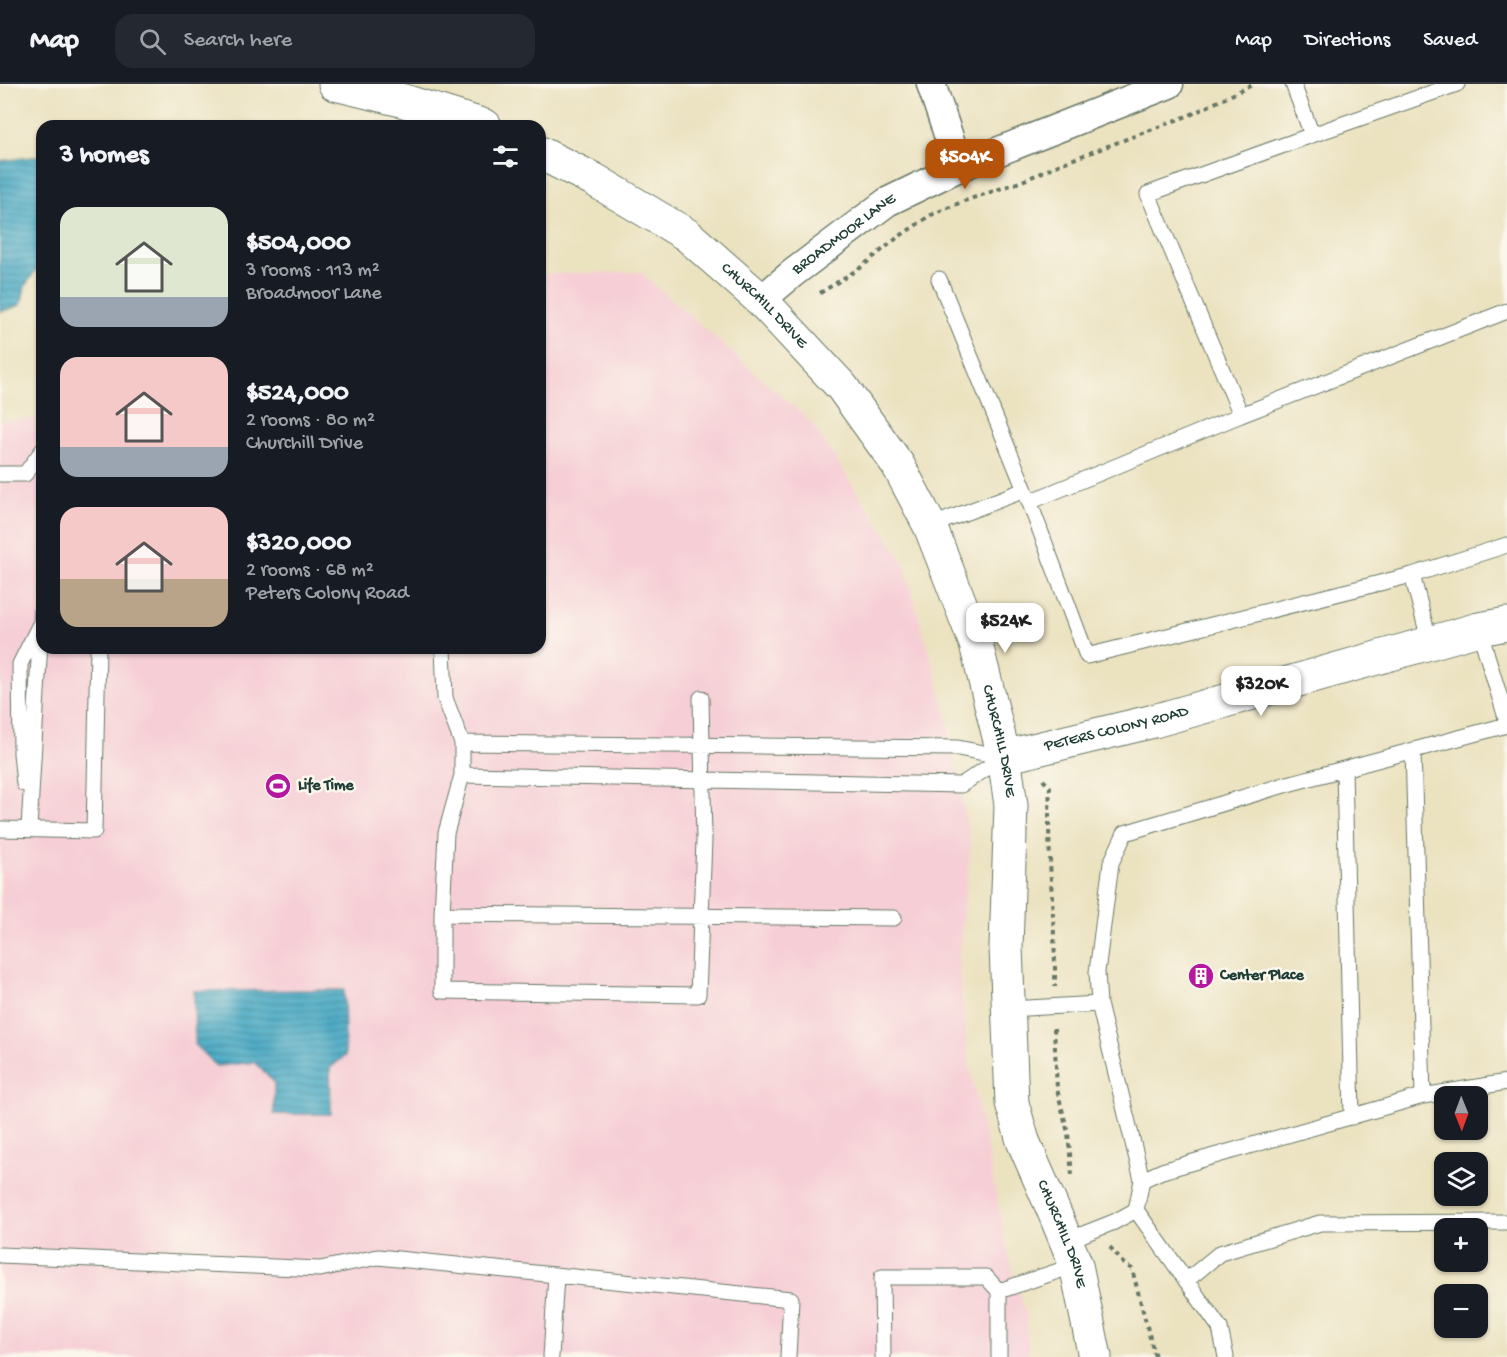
<!DOCTYPE html>
<html lang="en">
<head>
<meta charset="utf-8">
<style>
	:root { --surface:#171b24; --page:#242831; --text:#f1f3f6; --muted:#9ea1a6; --line:#363941; --accent:#b45309 }
	body { margin:0; font-family:"Gochi Hand",sans-serif; background:var(--page); color:var(--text); height:100vh; display:flex; flex-direction:column; font-size:22px; white-space:nowrap }
	* { box-sizing:border-box; margin:0 }
	p { font-size:20px; color:var(--muted) }
	.icon { flex:none; width:33px; height:33px; fill:none; stroke:currentColor; stroke-width:2; stroke-linecap:round; stroke-linejoin:round }
	.map { position:relative; flex:1; overflow:hidden }
	.details { position:absolute; left:36px; top:36px; width:510px; height:534px; display:flex; flex-direction:column; background:var(--surface); border-radius:18px; box-shadow:0 2px 4px #0004 }
	.details>* { flex:none }
	.needle { width:39px; rotate:179deg }
	.tools { position:absolute; left:1434px; top:1002px; display:grid; gap:12px }
	.tools a { display:grid; place-items:center; width:54px; height:54px; border-radius:12px; background:var(--surface); box-shadow:0 2px 4px #0004; font-size:30px }
	.price { position:absolute; translate:-50% -51px; padding:0 14px; border-radius:12px; background:#fff; color:#222; font-size:20px; line-height:39px; filter:drop-shadow(0 2px 3px #0008) }
	.price::after { content:''; position:absolute; left:50%; top:36px; width:18px; height:14px; margin-left:-9px; background:inherit; clip-path:polygon(0 0,100% 0,50% 100%) }
	.price.active { background:var(--accent); color:#fff }
	ul { padding:0; list-style:none }
	li { display:flex; align-items:center; gap:18px; height:150px; padding:0 24px }
	li span { display:grid; place-items:center; flex:none; width:168px; height:120px; border-radius:18px; color:#555 }
	li>.icon { margin-inline-start:auto }
	span .icon { width:72px; height:72px; fill:#fffc; stroke-width:1 }
	li b { font-size:26px }
	h2 { display:flex; justify-content:space-between; align-items:center; height:72px; padding:0 24px; font-size:26px }
	header { display:flex; align-items:center; gap:36px; box-sizing:border-box; height:84px; padding:0 30px; background:var(--surface); border-bottom:2px solid var(--line) }
	header strong { font-size:28px }
	nav { display:flex; gap:33px; margin-inline-start:auto; font-size:21px }
	.search { width:420px; height:54px; background:var(--page); display:flex; align-items:center; gap:15px; box-sizing:border-box; padding:0 21px; border-radius:18px; color:var(--muted); font-size:22px }
	.map>svg:first-child { display:block }
	.built { fill:#f6cfd6 }
	.water { fill:url(#water-rules); stroke:#32727c; stroke-width:1.5 }
	.lines { fill:none; stroke-linecap:round; stroke-linejoin:round }
	.service-casing { stroke:#667765; stroke-width:17 }
	.minor-casing { stroke:#667765; stroke-width:31 }
	.tertiary-casing { stroke:#667765; stroke-width:35 }
	.path { stroke:#667765; stroke-width:4; stroke-dasharray:4.5 4.5; stroke-linecap:butt }
	.service { stroke:#fff; stroke-width:15 }
	.minor { stroke:#fff; stroke-width:28 }
	.tertiary { stroke:#fff; stroke-width:33 }
	.labels { text-anchor:middle; dominant-baseline:central; stroke-width:5; stroke-linejoin:round; paint-order:stroke }
	.street-label { font-size:16px; fill:#1f3d34; stroke:#fbf7ec }
	.poi-label { font-size:16px; font-weight:bold; fill:#1f3d34; stroke:#fbf7ec; text-anchor:start }
</style>
</head>
<body>
<header>
<strong>Map</strong>
<div class="search"><svg class="icon" aria-label="search" viewBox="0 0 24 24"><circle cx="10" cy="10" r="6"/><path d="M15 15l6 6"/></svg>Search here</div>
<nav><a>Map</a><a>Directions</a><a>Saved</a></nav>
</header>
<div class="map">
<svg width="1507" height="1273" viewBox="0 0 1507 1273">
	<defs>
		<pattern id="water-rules" width="6" height="5" patternUnits="userSpaceOnUse" patternTransform="scale(1.5)"><rect width="6" height="5" fill="#44a7c3"/><path d="M0 2.5h6" fill="none" stroke="#38899f"/></pattern>
	</defs>
	<rect width="100%" height="100%" fill="#fbf7ec"/>
	<filter id="ink" filterUnits="userSpaceOnUse"><feTurbulence type="fractalNoise" baseFrequency=".0167" numOctaves="2"/><feDisplacementMap in="SourceGraphic" scale="12" xChannelSelector="R" yChannelSelector="G"/><feConvolveMatrix kernelMatrix="1 2 1 2 8 2 1 2 1" color-interpolation-filters="sRGB"/></filter>
	<filter id="wash" filterUnits="userSpaceOnUse"><feTurbulence type="fractalNoise" baseFrequency=".008" numOctaves="4" result="noise"/><feDisplacementMap in="SourceGraphic" scale="24" xChannelSelector="R" yChannelSelector="G"/><feGaussianBlur stdDeviation="1.35" result="paint"/><feColorMatrix in="noise" values="0 0 0 0 0 0 0 0 0 0 0 0 0 0 0 0 0 1.4 0 .05"/><feComposite in="paint" operator="in"/></filter>
	<g filter="url(#wash)">
		<rect width="100%" height="100%" fill="#ebe2c0"/>
		<path class="built" d="M 640,188 L 811,338 L 903,477 L 945,624 L 971,763 L 958,874 L 967,968 L 1009,1174 L 1026,1230 L 1029,1273 L 0,1273 L 0,337 L 42,335 L 42,564 L 540,564 L 540,190 Z"/>
		<path class="water" d="M 42,72 L 42,177 L 25,202 L 21,221 L 0,228 L 0,77 Z
			M 344,906 L 345,972 L 330,984 L 331,1030 L 274,1030 L 274,998 L 254,978 L 216,982 L 195,961 L 194,907 Z"/>
	</g>
	<g filter="url(#ink)">
		<g class="lines">
			<g class="service-casing">
				<path id="service" d="M 1312,51 L 1457,0
					M 939,195 L 1025,406
					M 1241,331 L 1507,227
					M 0,390 L 25,390 L 42,367
					M 1029,418 L 1241,331 L 1148,110 L 1312,51 L 1293,0
					M 930,442 L 1025,406 L 1087,572 L 1412,491 L 1507,461
					M 1412,491 L 1430,559
					M 1479,545 L 1507,637
					M 443,564 L 445,614 L 462,659 L 462,691 L 446,749 L 442,830 L 442,907 L 698,911 L 704,756 L 701,614
					M 1507,641 L 1284,701 L 1125,749 L 1111,779 L 1097,888 L 1099,920 L 1142,1096 L 1162,1087 L 1423,1012 L 1507,998
					M 462,659 L 958,664 L 1004,673
					M 1413,666 L 1423,1012
					M 1344,685 L 1352,1033
					M 462,691 L 961,701 L 1004,673
					M 24,700 L 21,669 L 20,580 L 39,542
					M 29,744 L 42,524
					M 0,745 L 94,747 L 98,564
					M 442,830 L 894,834
					M 1008,925 L 1099,920
					M 1136,1126 L 1220,1244 L 1226,1273
					M 1066,1157 L 1114,1138 L 1136,1126 L 1142,1096
					M 0,1171 L 320,1185 L 378,1173 L 791,1215 L 788,1273
					M 1186,1197 L 1220,1169 L 1320,1139 L 1507,1138
					M 551,1273 L 556,1191
					M 883,1273 L 882,1193 L 986,1193 L 999,1207
					M 999,1273 L 999,1207 L 1076,1181"/>
			</g>
			<g class="minor-casing">
				<g id="minor">
					<path d="M 931,0 L 959,83"/>
					<path id="s1" d="M 761,216 L 793,189 L 887,118 L 959,83 L 1169,0"/>
				</g>
			</g>
			<g class="tertiary-casing">
				<g id="tertiary">
					<path d="M 335,0 L 401,16 L 485,42"/>
					<path id="s2" d="M 540,69 L 593,95 L 687,151 L 761,216 L 842,303 L 898,381 L 930,442 L 976,560 L 1004,673 L 1011,721 L 1006,863 L 1012,1019 L 1023,1057 L 1055,1130 L 1076,1181 L 1095,1273"/>
					<path id="s3" d="M 1004,673 L 1154,637 L 1479,545 L 1507,540"/>
				</g>
			</g>
			<path class="path" d="M 820,209 L 860,184 L 897,154 L 931,131 L 964,117 L 1020,98 L 1063,79 L 1190,31 L 1254,0
				M 1043,696 L 1050,703 C 1046,770 1056,836 1055,903
				M 1054,944 L 1057,1005 L 1068,1049 L 1072,1091
				M 1110,1163 L 1123,1179 L 1132,1185 L 1155,1273"/>
			<use href="#service" class="service"/>
			<use href="#minor" class="minor"/>
			<use href="#tertiary" class="tertiary"/>
		</g>
	</g>
	<defs>
		<g id="stadium-disc" transform="scale(1.35)"><circle r="9.5" fill="#b5179e" stroke="#fbf7ec"/><path d="M0-5a6.5 5 0 1 0 0 10a6.5 5 0 1 0 0-10ZM-3.5-1.8h7v3.6h-7Z" fill="#fff"/></g>
		<g id="building-disc" transform="scale(1.35)"><circle r="9.5" fill="#b5179e" stroke="#fbf7ec"/><path d="M-4-6H4V6H1V3H-1V6H-4ZM-2.5-4.3h1.7v1.8h-1.7ZM.8-4.3h1.7v1.8H.8ZM-2.5-1h1.7V.8h-1.7ZM.8-1h1.7V.8H.8Z" fill="#fff"/></g>
	</defs>
	<g fill-rule="evenodd">
		<use href="#stadium-disc" x="278" y="702"/>
		<use href="#building-disc" x="1201" y="892"/>
	</g>
	<g class="labels">
		<g class="street-label">
			<text stroke="none"><textPath href="#s1" startOffset="106">BROADMOOR LANE</textPath></text>
			<text stroke="none"><textPath href="#s2" startOffset="273">CHURCHILL DRIVE</textPath></text>
			<text stroke="none"><textPath href="#s3" startOffset="116">PETERS COLONY ROAD</textPath></text>
			<text stroke="none"><textPath href="#s2" startOffset="777">CHURCHILL DRIVE</textPath></text>
			<text stroke="none"><textPath href="#s2" startOffset="1281">CHURCHILL DRIVE</textPath></text>
		</g>
		<g class="poi-label">
			<text x="298" y="702">Life Time</text>
			<text x="1220" y="892">Center Place</text>
		</g>
	</g>
</svg>
<div class="tools">
<a><svg class="needle" viewBox="-14 -14 28 28"><path d="M0-13l5 13h-10z" fill="#e53935"/><path d="M0 13l5-13h-10z" fill="#9ea1a6"/></svg></a>
<a><svg class="icon" aria-label="layers" viewBox="0 0 24 24"><path d="M12 4l9 5-9 5-9-5zM3 14l9 5 9-5"/></svg></a>
<a>+</a>
<a>−</a>
</div>
<b class="price active" style="left:965px;top:106px">$504K</b>
<b class="price" style="left:1005px;top:570px">$524K</b>
<b class="price" style="left:1261px;top:633px">$320K</b>
<section class="details">
<h2>3 homes<svg class="icon" aria-label="filters" viewBox="0 0 24 24"><path d="M4 7h16M4 17h16"/><circle cx="9" cy="7" r="2"/><circle cx="15" cy="17" r="2"/></svg></h2>
<ul>
<li><span style="background:linear-gradient(#dfe7d0 75%,#9aa5b1 0)"><svg class="icon" aria-label="home" viewBox="0 0 24 24"><path d="M3 11l9-7 9 7M6 9v11h12V9"/></svg></span><div><b>$504,000</b><p>3 rooms · 113 m²</p><p>Broadmoor Lane</p></div></li>
<li><span style="background:linear-gradient(#f6c9c9 75%,#9aa5b1 0)"><svg class="icon" aria-label="home" viewBox="0 0 24 24"><path d="M3 11l9-7 9 7M6 9v11h12V9"/></svg></span><div><b>$524,000</b><p>2 rooms · 80 m²</p><p>Churchill Drive</p></div></li>
<li><span style="background:linear-gradient(#f6c9c9 60%,#b9a48a 0)"><svg class="icon" aria-label="home" viewBox="0 0 24 24"><path d="M3 11l9-7 9 7M6 9v11h12V9"/></svg></span><div><b>$320,000</b><p>2 rooms · 68 m²</p><p>Peters Colony Road</p></div></li>
</ul>
</section>
</div>
</body>
</html>
